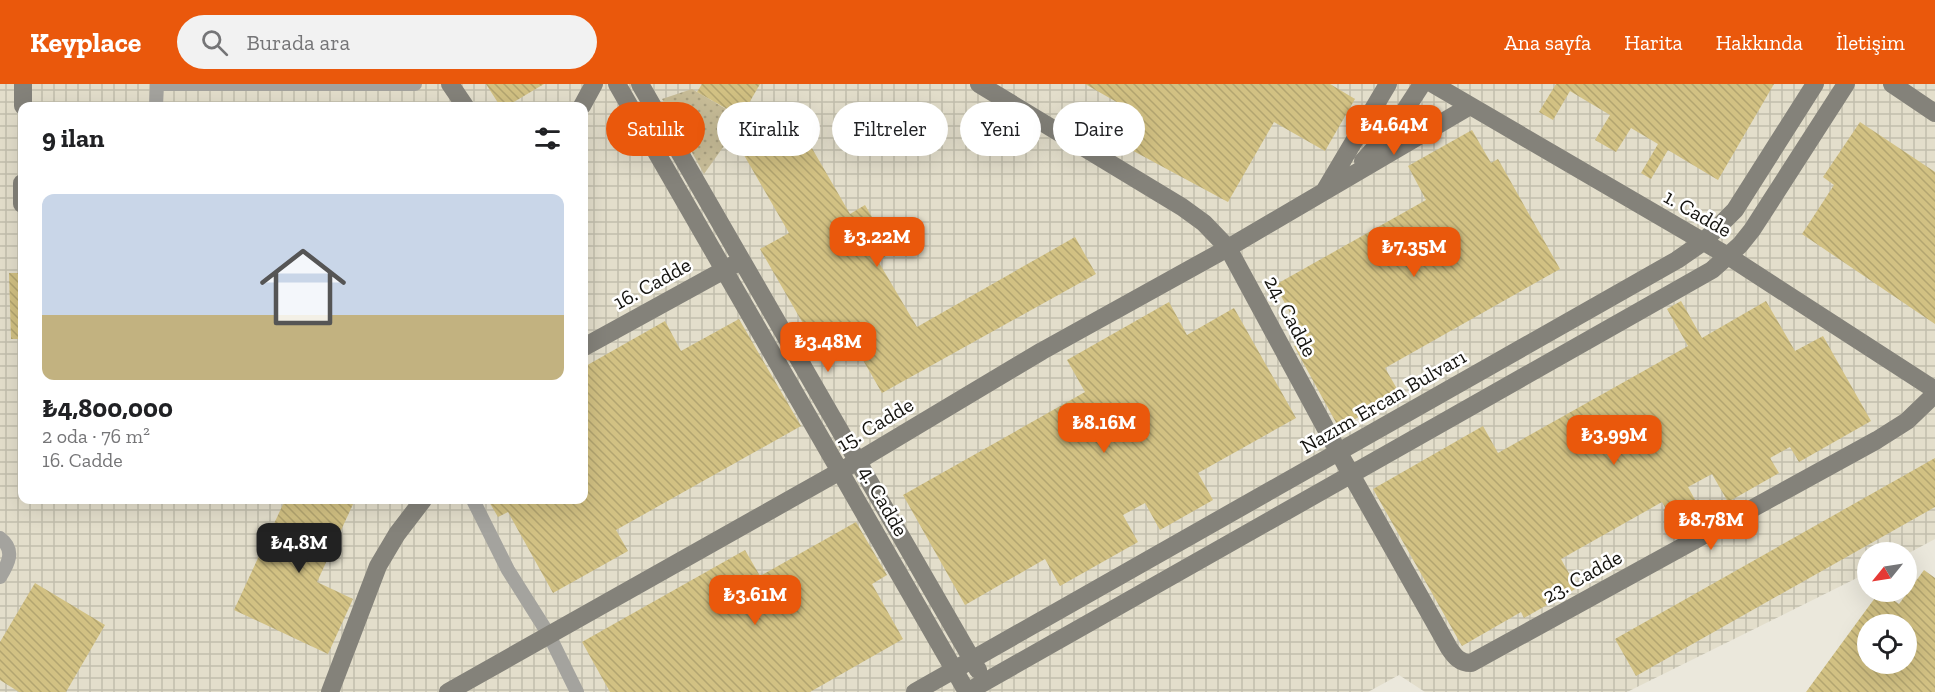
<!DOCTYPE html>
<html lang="tr">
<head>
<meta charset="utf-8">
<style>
	:root { --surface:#fff; --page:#f2f2f2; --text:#202124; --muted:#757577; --line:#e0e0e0; --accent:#ea580c }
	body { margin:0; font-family:"Zilla Slab",serif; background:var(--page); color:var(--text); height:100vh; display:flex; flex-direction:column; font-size:22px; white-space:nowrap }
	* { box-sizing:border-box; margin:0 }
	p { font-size:20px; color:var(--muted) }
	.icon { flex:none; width:33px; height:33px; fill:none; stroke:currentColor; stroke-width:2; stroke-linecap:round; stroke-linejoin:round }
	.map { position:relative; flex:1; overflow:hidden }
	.side { position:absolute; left:18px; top:18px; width:570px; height:402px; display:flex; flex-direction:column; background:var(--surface); border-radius:12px; box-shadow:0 6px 24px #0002 }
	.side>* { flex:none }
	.hud { position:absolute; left:606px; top:18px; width:570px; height:54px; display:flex; gap:12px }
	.needle { width:39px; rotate:240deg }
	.fabs { position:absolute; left:1857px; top:458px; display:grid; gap:12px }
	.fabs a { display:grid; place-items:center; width:60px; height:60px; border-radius:50%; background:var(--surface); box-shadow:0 6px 24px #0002; font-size:30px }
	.price { position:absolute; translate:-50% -51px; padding:0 14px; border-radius:12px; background:var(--accent); color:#fff; font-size:20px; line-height:39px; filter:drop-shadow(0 2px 3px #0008) }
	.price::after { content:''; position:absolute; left:50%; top:36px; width:18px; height:14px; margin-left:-9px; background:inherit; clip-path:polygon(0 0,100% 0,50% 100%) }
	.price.on { background:#222; color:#fff }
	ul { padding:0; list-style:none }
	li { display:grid; align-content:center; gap:12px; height:318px; padding:0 24px }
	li+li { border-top:2px solid var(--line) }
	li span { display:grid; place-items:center; height:186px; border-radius:12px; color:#555 }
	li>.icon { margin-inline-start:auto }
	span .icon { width:108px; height:108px; fill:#fffc; stroke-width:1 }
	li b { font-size:26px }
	h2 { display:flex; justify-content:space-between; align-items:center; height:72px; padding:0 24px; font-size:26px }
	.pill { padding:0 21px; border-radius:27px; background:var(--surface); box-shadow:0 6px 24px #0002; font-size:21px; line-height:54px }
	.pill.on { background:var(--accent); color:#fff }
	header { display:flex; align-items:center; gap:36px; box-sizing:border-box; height:84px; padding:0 30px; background:var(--accent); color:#fff }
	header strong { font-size:28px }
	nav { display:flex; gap:33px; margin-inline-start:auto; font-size:21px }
	.search { width:420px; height:54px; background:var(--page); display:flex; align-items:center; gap:15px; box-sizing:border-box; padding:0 21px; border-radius:33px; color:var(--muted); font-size:22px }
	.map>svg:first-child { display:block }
	.industrial { fill:url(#industrial-grid); fill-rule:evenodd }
	.grass { fill:url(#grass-dots) }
	.building { fill:url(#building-back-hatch); fill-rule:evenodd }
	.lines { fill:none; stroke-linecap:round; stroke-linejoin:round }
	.street { stroke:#a4a39e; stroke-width:14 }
	.secondary { stroke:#84827a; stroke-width:18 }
	.labels { text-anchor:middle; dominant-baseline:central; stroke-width:5; stroke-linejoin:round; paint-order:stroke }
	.street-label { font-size:21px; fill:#14130f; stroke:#fff }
</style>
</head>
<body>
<header>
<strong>Keyplace</strong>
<div class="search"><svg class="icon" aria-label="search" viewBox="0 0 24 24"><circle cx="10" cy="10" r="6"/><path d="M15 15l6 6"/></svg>Burada ara</div>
<nav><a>Ana sayfa</a><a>Harita</a><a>Hakkında</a><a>İletişim</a></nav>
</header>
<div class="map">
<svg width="1935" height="608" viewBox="0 0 1935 608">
	<defs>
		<pattern id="industrial-grid" width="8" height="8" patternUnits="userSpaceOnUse" patternTransform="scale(1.5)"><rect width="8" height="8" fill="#e3decb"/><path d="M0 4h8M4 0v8" fill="none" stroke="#c2bead"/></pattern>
		<pattern id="grass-dots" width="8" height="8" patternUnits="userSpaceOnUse" patternTransform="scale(1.5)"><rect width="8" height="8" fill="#c7bc97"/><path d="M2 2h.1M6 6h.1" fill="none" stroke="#aaa181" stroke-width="1.8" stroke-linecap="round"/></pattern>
		<pattern id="building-back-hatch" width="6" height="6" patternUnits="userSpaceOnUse" patternTransform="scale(1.5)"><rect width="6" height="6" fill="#d2c183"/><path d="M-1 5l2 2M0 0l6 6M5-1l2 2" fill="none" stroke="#b3a570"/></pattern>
	</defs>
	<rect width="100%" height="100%" fill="#ebe8dc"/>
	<path class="industrial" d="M 0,0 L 1935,0 L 1935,455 L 1907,470 L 1868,468 L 1867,489 L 1627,608 L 1425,608 L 1399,591 L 1368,608 L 0,608 ZM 22,22 L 584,22 L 584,416 L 22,416 Z"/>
	<path class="grass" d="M 692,5 L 743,35 L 704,90 L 662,15 Z"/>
	<path class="building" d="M 486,0 L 544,0 L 507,22 L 500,22 Z
		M 702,0 L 760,0 L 741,33 L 697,8 Z
		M 1085,0 L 1330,0 L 1355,15 L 1325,67 L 1274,38 L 1228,118 L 1126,63 L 1143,33 Z
		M 1556,0 L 1774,0 L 1718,96 L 1668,66 L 1651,95 L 1641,89 L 1658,60 L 1631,44 L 1616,68 L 1595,56 L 1610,31 L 1570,7 L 1553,36 L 1539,28 Z
		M 791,28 L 850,130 L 865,121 L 892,168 L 878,177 L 917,243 L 1075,153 L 1096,190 L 882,309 L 841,238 L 812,255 L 760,165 L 789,149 L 737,59 Z
		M 1860,38 L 1935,88 L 1935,240 L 1802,150 L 1834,101 L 1823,93 Z
		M 1472,46 L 1491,79 L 1498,75 L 1560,185 L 1385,284 L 1400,310 L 1339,344 L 1294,262 L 1305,256 L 1275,201 L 1426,116 L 1408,82 Z
		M 9,189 L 22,189 L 22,255 L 11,255 Z
		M 1681,217 L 1702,254 L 1766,217 L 1795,267 L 1823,252 L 1871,337 L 1799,378 L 1790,363 L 1770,374 L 1779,389 L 1728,418 L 1712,390 L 1688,403 L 1704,432 L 1678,446 L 1662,418 L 1561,475 L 1577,504 L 1524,534 L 1521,528 L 1462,562 L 1373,405 L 1483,342 L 1498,369 L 1688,262 L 1667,225 Z
		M 1169,218 L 1187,251 L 1234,224 L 1296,334 L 1198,389 L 1213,416 L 1160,446 L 1145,419 L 1123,431 L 1138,458 L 1060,502 L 1045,475 L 965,521 L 903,411 L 1085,308 L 1067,276 Z
		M 739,235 L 801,342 L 616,446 L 628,467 L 553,509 L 508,428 L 498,433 L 488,416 L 584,416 L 584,283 L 665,237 L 681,267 Z
		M 1935,374 L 1935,423 L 1636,592 L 1615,555 Z
		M 285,416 L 355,416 L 317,498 L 353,515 L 328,570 L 234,526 Z
		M 856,438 L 887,491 L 872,500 L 903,555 L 810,608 L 610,608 L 582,558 L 745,466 L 760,492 Z
		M 1924,486 L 1935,494 L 1935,608 L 1806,608 L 1880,507 L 1899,520 ZM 1868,540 L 1906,540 L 1906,579 L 1868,579 Z
		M 35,499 L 105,541 L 66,608 L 19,608 L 0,596 L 0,558 Z"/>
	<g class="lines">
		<path class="street" d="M 157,0 L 415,0
			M 156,22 L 157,0
			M 473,416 L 508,486 L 549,551 L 577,608
			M 0,454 C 16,466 8,480 0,493"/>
		<path class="secondary" d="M 450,0 L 465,22
			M 617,0 L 967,608 L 1712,186 L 1740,161 L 1752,146 L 1846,0
			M 640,0 L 978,586
			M 979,0 L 1182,123 L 1204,139 L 1228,164 L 1339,369 L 1449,564 C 1455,573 1460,579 1471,579 L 1877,356 L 1907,337 L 1935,310
			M 1433,0 L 1728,172 L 1935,306
			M 1892,0 L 1935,29
			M 23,22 L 23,0
			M 582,22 L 594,0
			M 1363,77 L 1394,43 L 1422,0
			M 22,99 L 22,120
			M 1325,106 L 1388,0
			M 584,263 L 735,180
			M 330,608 L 378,482 L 397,450 L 423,416
			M 448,608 L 858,377 L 1042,267 L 1228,164 L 1470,22
			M 915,608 L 1677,176 L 1703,158 L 1735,126 L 1815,0"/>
	</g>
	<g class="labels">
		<g class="street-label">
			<text transform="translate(1698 129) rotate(30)">1. Cadde</text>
			<text transform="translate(652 199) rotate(-29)">16. Cadde</text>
			<text transform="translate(1291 232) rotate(62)">24. Cadde</text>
			<text transform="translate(1383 317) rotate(-30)">Nazım Ercan Bulvarı</text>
			<text transform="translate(875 340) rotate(-31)">15. Cadde</text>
			<text transform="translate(884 417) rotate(60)">4. Cadde</text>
			<text transform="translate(1582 492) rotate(-29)">23. Cadde</text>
		</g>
	</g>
</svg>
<div class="fabs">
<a><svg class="needle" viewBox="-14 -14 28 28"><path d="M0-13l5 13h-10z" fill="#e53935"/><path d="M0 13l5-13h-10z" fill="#757577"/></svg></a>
<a><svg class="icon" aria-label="locate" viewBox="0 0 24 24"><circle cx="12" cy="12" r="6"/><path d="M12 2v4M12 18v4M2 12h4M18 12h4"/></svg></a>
</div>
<b class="price" style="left:1394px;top:72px">₺4.64M</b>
<b class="price" style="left:877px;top:184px">₺3.22M</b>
<b class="price" style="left:1414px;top:194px">₺7.35M</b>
<b class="price" style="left:828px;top:289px">₺3.48M</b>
<b class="price" style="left:1104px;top:370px">₺8.16M</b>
<b class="price" style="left:1614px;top:382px">₺3.99M</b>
<b class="price" style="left:1711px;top:467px">₺8.78M</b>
<b class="price on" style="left:299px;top:490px">₺4.8M</b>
<b class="price" style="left:755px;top:542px">₺3.61M</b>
<div class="hud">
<a class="pill on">Satılık</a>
<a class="pill">Kiralık</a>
<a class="pill">Filtreler</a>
<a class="pill">Yeni</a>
<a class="pill">Daire</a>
</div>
<section class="side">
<h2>9 ilan<svg class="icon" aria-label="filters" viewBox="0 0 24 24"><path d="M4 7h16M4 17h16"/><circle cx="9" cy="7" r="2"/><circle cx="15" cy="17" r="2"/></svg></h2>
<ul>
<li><span style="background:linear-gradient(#c9d6e8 65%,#c2b280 0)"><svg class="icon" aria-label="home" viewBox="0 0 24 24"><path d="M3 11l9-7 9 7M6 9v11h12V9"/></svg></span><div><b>₺4,800,000</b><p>2 oda · 76 m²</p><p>16. Cadde</p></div></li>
</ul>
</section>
</div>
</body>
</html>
